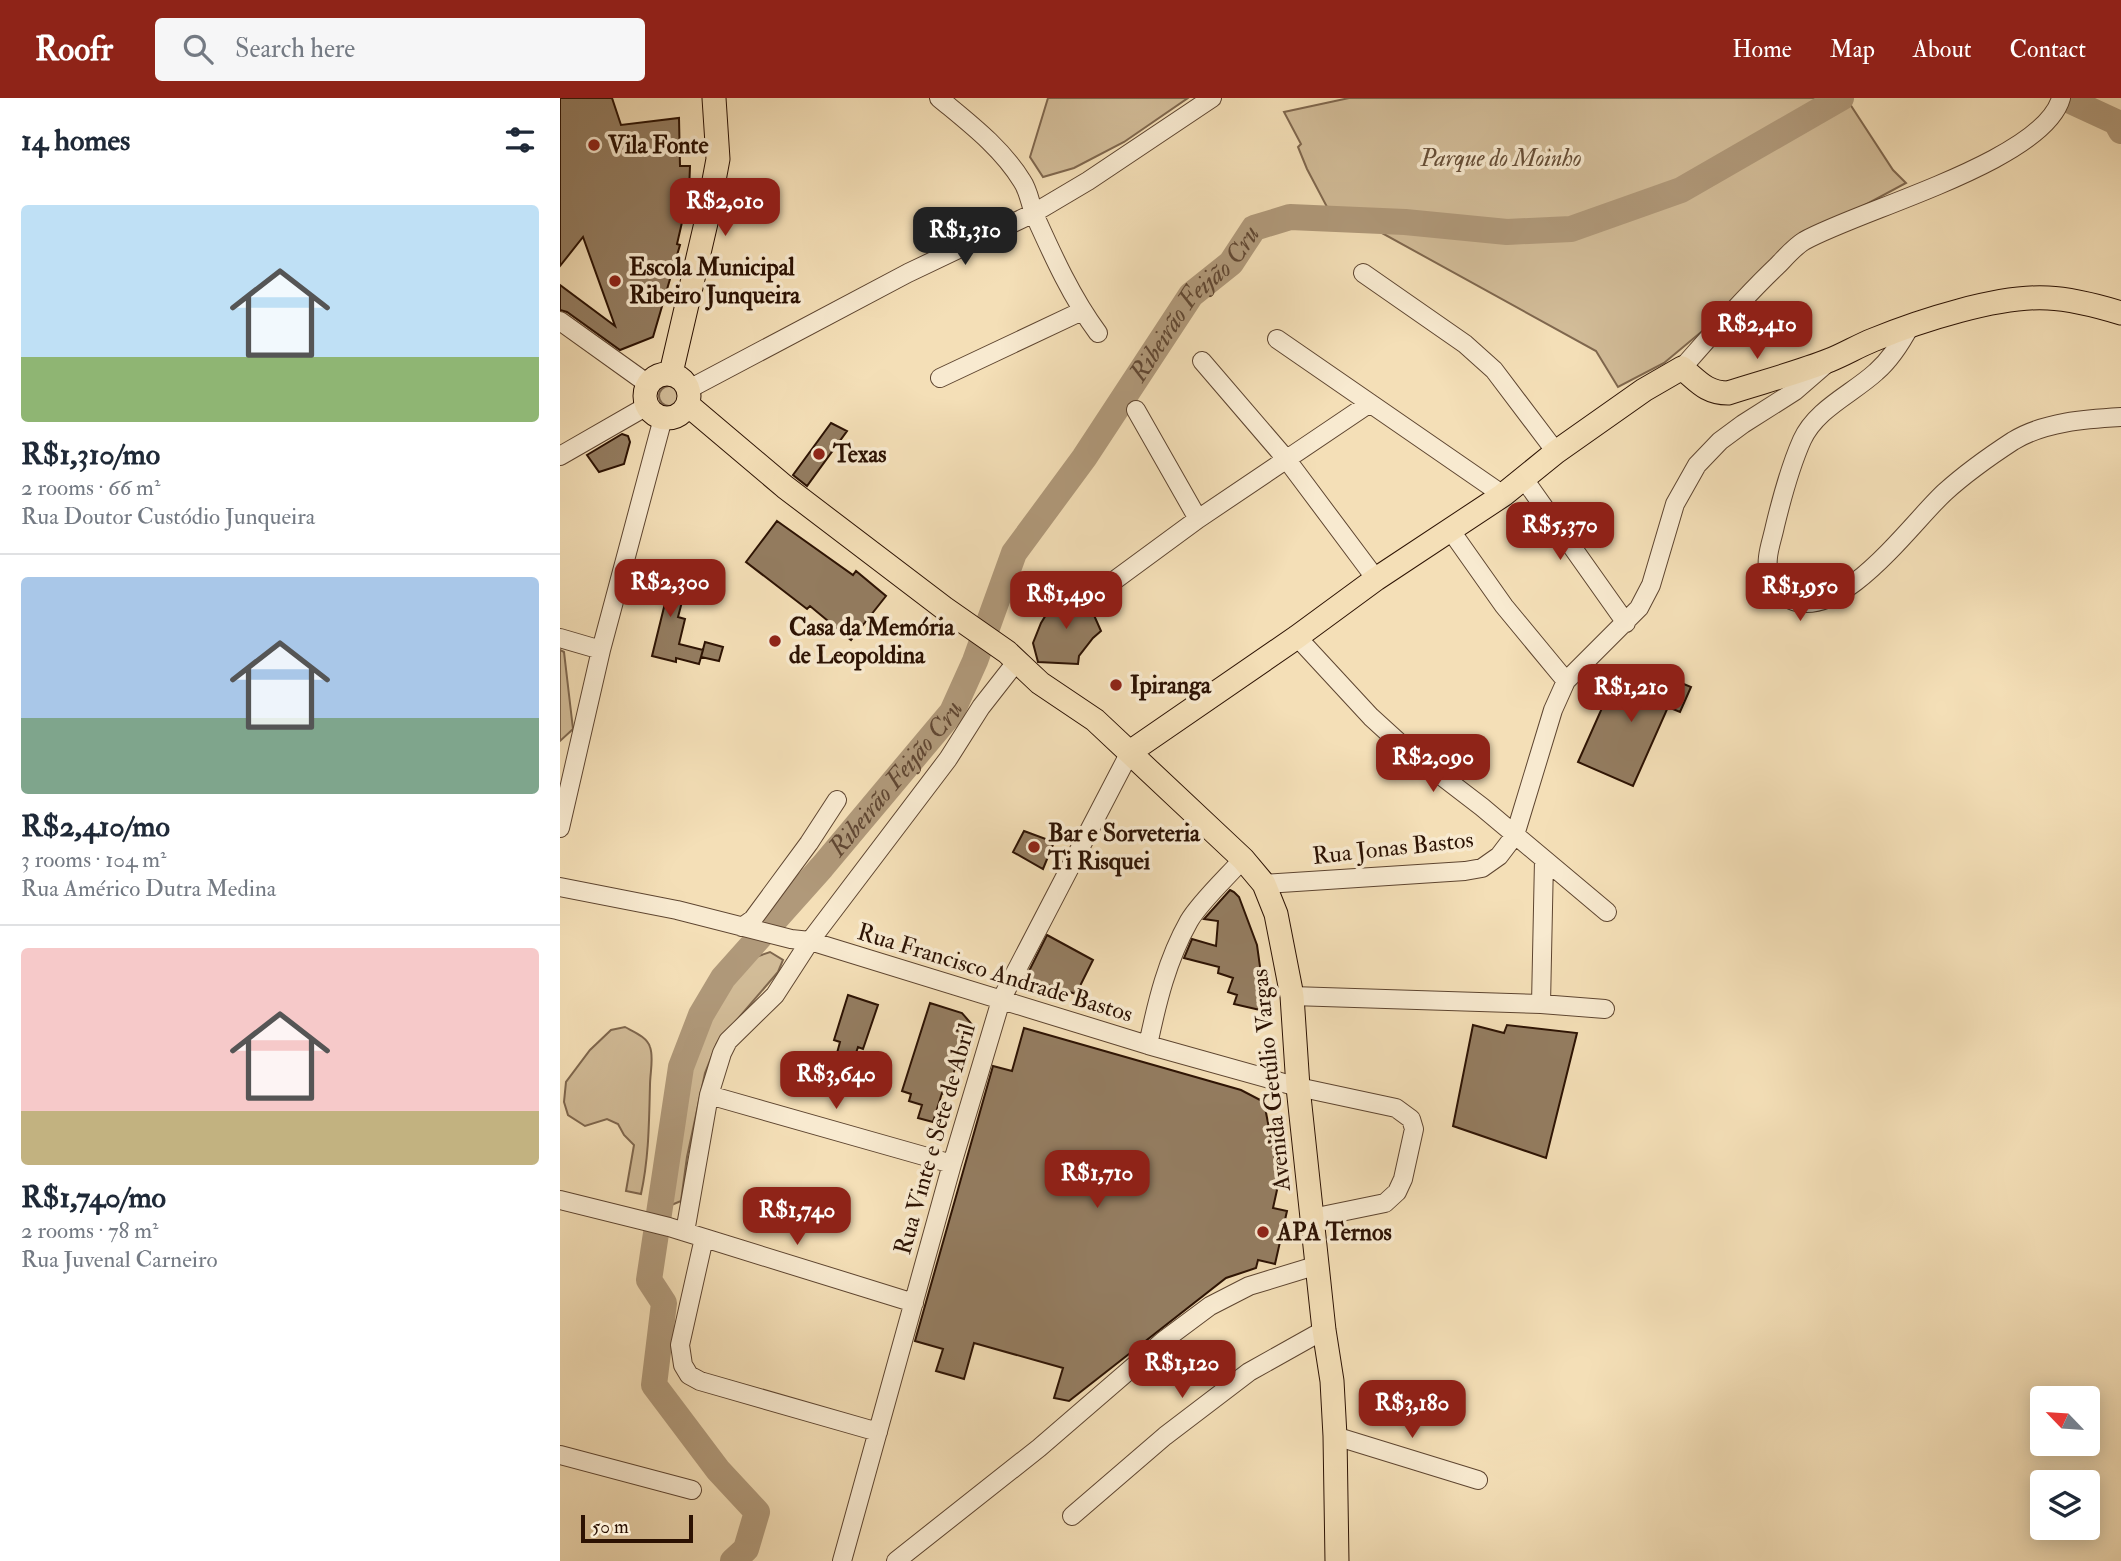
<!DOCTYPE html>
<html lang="en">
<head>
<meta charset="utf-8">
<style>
	:root { --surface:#fff; --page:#f6f6f7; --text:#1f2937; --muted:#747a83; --line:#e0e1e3; --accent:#8f2418 }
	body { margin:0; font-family:"IM FELL Double Pica",serif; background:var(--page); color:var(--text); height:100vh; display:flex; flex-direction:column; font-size:26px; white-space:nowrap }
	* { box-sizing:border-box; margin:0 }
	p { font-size:23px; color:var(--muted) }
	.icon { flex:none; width:38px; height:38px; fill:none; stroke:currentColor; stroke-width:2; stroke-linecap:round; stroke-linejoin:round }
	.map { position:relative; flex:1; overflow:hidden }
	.details { display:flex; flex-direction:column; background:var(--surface); width:560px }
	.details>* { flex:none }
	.needle { width:46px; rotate:295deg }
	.buttons { position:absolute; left:1470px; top:1288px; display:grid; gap:14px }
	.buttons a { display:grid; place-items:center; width:70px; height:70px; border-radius:7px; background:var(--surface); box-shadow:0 4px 18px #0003; font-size:35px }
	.scale { position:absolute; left:21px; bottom:18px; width:112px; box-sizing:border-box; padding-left:7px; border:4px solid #2c1203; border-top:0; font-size:19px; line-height:24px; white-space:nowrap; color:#2c1203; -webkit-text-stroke:5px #f8ead0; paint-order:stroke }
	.price { position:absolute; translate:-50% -60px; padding:0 16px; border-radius:14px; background:var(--accent); color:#fff; font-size:23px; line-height:46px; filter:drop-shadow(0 2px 4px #0008) }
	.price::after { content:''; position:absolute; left:50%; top:42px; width:21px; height:16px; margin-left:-10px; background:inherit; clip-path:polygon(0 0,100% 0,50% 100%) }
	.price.selected { background:#222; color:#fff }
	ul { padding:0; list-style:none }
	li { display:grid; align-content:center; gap:14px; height:371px; padding:0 21px }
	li+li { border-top:2px solid var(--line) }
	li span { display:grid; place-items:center; height:217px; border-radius:7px; color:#555 }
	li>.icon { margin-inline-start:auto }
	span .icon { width:126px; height:126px; fill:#fffc; stroke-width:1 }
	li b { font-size:30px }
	h2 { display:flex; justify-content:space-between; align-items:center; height:84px; padding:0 21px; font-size:30px }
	header { display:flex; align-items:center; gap:42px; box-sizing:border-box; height:98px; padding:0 35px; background:var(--accent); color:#fff }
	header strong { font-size:33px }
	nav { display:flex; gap:38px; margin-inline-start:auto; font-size:24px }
	.search { width:490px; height:63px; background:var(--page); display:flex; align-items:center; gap:18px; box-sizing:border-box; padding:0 24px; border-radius:7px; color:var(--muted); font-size:26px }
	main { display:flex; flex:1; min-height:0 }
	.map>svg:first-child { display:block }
	.green { fill:#d2bc98; stroke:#7f674e; stroke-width:2 }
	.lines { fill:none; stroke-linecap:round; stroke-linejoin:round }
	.river { stroke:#b0997a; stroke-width:26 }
	.building { fill:#947d61; stroke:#2c1203; stroke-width:2 }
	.minor-casing { stroke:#5e4530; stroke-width:20 }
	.major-casing { stroke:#2c1203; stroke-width:25 }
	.minor { stroke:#f8ead0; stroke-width:18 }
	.major { stroke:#f4dfb7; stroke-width:23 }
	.poi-dot { fill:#8f2418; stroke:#f8ead0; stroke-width:2.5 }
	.labels { text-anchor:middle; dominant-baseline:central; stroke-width:7; stroke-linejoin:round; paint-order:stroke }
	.poi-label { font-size:24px; font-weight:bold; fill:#2c1203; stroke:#f8ead0; text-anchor:start }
	.park-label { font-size:24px; font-style:italic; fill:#664e37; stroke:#f8ead0 }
	.street-label { font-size:24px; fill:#2c1203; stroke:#f8ead0 }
	.water-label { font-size:26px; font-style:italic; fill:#614833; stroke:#f8ead0 }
</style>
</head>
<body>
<header>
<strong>Roofr</strong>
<div class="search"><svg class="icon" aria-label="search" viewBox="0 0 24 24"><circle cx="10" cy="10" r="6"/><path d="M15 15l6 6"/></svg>Search here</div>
<nav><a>Home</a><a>Map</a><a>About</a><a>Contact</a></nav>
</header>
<main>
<section class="details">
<h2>14 homes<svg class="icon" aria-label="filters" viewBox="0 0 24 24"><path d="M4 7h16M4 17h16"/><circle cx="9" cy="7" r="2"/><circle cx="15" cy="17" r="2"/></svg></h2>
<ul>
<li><span style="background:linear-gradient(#bfe0f5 70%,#8fb573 0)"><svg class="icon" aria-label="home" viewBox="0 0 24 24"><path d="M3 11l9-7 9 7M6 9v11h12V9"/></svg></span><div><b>R$1,310/mo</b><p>2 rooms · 66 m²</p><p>Rua Doutor Custódio Junqueira</p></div></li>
<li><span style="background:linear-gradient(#a9c7e8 65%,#7fa58c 0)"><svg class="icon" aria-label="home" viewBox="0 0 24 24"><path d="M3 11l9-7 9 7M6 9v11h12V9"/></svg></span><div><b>R$2,410/mo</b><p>3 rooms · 104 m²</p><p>Rua Américo Dutra Medina</p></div></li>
<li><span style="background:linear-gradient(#f6c9c9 75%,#c2b280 0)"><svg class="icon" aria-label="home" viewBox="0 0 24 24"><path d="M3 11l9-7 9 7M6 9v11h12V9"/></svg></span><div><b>R$1,740/mo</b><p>2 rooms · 78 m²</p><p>Rua Juvenal Carneiro</p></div></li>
</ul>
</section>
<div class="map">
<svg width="1561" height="1463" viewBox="0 0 1561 1463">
	<rect width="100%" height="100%" fill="#f4dfb7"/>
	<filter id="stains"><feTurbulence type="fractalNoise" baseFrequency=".00286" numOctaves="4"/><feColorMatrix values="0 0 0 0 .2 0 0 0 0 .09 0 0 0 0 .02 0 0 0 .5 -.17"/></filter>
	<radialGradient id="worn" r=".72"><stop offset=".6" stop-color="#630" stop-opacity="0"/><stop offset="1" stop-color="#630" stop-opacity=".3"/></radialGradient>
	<path class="green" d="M 488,0 L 628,0 L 564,44 L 514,70 L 483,79 L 470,59 Z
		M 789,0 L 1286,0 L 1333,72 L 1346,85 L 1232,146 L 1152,225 L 1104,265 L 1058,289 L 1036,253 L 782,113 L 767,109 L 747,71 L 738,49 L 741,46 L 724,14 Z
		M99 298a10 10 0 1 1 20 0a10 10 0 1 1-20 0Z
		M 0,552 L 4,554 L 13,631 L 0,643 Z
		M 210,854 L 223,862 L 218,874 L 157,945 L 145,975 L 127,1059 L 121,1103 L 109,1108 L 105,1103 L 122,1004 L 125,972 L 144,922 L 158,894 L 177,872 L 190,861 Z
		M 65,929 C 74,934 87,939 90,949 C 94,959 90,975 90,987 C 89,1024 89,1059 81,1096 L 66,1093 L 74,1047 L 64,1037 L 58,1026 L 47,1021 L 25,1028 L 8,1017 L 4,1004 L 6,984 L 30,952 L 51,932 Z"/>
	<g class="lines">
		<g class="river">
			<path d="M 1504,0 L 1556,24 L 1561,33"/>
			<path id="s1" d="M 173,1463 L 186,1451 L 197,1414 L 158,1372 L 94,1287 L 104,1205 L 89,1182 L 121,969 L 141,917 L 163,880 L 262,769 L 392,614 L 415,563 L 454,455 L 524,360 L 631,197 L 671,165 L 694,130 L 730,119 L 845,124 L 947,134 L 1011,131 L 1121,92 L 1281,0"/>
		</g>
	</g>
	<path class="building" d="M 0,0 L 52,0 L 61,27 L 119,20 L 120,68 L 130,68 L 129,94 L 117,146 L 120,147 L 93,239 L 60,252 L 7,214 L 0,212 L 0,187 L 55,228 L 23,139 L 0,168 Z
		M 271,325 L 287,333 L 247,388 L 233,377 Z
		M 62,336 L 68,338 L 70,344 L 64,366 L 39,374 L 27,357 Z
		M 217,423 L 293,477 L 296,473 L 326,498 L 291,542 L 250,508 L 247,511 L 186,464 Z
		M 86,474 L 127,485 L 118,519 L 125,521 L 119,546 L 143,552 L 139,566 L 116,560 L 116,564 L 92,558 L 106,501 L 80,494 Z
		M 525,497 L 541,533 L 533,540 L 519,558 L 518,566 L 478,564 L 473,545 L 481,525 L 497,499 L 510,499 L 517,502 Z
		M 145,544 L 163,549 L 159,563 L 141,559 Z
		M 1088,571 L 1131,589 L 1120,614 L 1108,609 L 1073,688 L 1018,664 L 1054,583 L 1068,590 L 1076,573 Z
		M 464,733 L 494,744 L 483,771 L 453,754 Z
		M 670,792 L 674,794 L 679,799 L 697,847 L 703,890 L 700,912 L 674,906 L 677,897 L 668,894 L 673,880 L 658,875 L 659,869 L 624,860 L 632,841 L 656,848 L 658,823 L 644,821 Z
		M 487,837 L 533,862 L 516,896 L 478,884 L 476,892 L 462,887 Z
		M 288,897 L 318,907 L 303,951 L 298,949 L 294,961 L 277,955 L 280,944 L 274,942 Z
		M 370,905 L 402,915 L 414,929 L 406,956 L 400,954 L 387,997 L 382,995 L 373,1024 L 358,1020 L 362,1007 L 349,1003 L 351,996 L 342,993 Z
		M 913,927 L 944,935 L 947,927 L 1017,935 L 986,1060 L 893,1028 Z
		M 464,930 L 681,992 L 704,1004 L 719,1083 L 713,1110 L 727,1113 L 715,1166 L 698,1162 L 696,1170 L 666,1180 L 509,1303 L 494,1300 L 503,1270 L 414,1245 L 404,1281 L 376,1273 L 383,1251 L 355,1243 L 433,968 L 452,973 Z"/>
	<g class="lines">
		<g class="minor-casing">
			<path id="minor" d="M 379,0 C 409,25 441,49 462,83 C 469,93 470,106 475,118 C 493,158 512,200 538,235
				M 803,175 L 905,246 L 934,272 L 996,354
				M 0,223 L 88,286
				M 1350,228 C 1341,245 1331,261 1316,274 C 1292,296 1256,311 1242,342 C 1230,369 1222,399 1215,428 C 1213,438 1209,449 1208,459 C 1207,468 1208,477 1212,485 C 1216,493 1223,499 1231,502 C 1282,524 1352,424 1385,394 C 1406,375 1430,358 1453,343 C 1484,324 1526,321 1561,319
				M 717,241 L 943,397
				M 642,263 L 727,362 L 816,481
				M 1122,270 C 1153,235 1183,200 1217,168 C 1225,160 1234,149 1244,143 C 1301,111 1484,63 1501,0
				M 380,280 L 522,213
				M 129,291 L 348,175 L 474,115 L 528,83 L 652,0
				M 576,312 L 638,421
				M 0,358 L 87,308
				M 964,381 L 1066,525
				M 891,433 L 944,508 L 1006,583
				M 555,482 L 638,421 L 810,305
				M 737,539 L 811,619 L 845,650 L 922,709 L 1047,814
				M 0,540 L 41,552
				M 0,730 L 41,552 L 103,320
				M 704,786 L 905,773 L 922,770 L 939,758 L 955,737 L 993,612 L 1006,583 L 1079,510 L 1091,487 L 1115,406 L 1137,367 L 1160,343 L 1183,326 L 1235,293 L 1265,267
				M 0,789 L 117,812 L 231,841 L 250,843 L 588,947 L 738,989 L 836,1010 L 851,1021 L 854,1031 L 843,1081 L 837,1094 L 825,1105 L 752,1120
				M 182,829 L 193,821 L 249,745 L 277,702
				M 732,898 L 981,906 L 1045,911
				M 981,906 L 984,762
				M 588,947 C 597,904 607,862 629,823 C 640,804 668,778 683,761
				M 149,997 L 392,1066
				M 0,1102 L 109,1129 L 354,1205
				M 125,1134 L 149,997 L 162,955 L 168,943 L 215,897 L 250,843 L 388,661 L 421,609 L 457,563
				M 144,1140 L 120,1247 L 123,1267 L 129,1277 L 140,1283 L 318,1334
				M 775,1338 L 918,1382
				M 0,1357 L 132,1392
				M 512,1418 L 605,1338 L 689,1274 L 764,1232
				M 282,1463 L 392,1066 L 441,902 L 570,654
				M 336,1463 L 479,1350 L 603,1243 L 650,1208 L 689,1188 L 758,1167"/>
		</g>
		<g class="major-casing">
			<path id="major" d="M 111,275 L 146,125 L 158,61 L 154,0
				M85 298a22 22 0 1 1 44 0a22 22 0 1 1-44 0Z
				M 128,307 L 225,389 L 384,510 L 447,554 L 480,585 L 535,622 L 683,761 L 704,786 L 716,816 L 732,898 L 738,989 L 764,1232 L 772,1283 L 775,1338 L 777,1463
				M 570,654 L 737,539 L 816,481 L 943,397 L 996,354 L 1084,292 L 1122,270 C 1138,283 1146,295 1168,295 C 1202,284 1237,275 1270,262 C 1285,256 1298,248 1313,242 C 1359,223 1439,197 1488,200 C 1513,201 1538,208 1561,215"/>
		</g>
		<use href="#minor" class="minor"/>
		<use href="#major" class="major"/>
	</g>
	<g class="poi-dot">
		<circle cx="34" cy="47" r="7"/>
		<circle cx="55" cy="183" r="7"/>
		<circle cx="259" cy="356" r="7"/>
		<circle cx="215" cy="543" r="7"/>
		<circle cx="556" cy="587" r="7"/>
		<circle cx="474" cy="749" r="7"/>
		<circle cx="703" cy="1134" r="7"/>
	</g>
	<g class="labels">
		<g class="poi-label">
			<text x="48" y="47">Vila Fonte</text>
			<text x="69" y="169">Escola Municipal<tspan x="69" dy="28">Ribeiro Junqueira</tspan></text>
			<text x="273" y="356">Texas</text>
			<text x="229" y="529">Casa da Memória<tspan x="229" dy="28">de Leopoldina</tspan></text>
			<text x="570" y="587">Ipiranga</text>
			<text x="488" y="735">Bar e Sorveteria<tspan x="488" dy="28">Ti Risquei</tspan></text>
			<text x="717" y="1134">APA Ternos</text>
		</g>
		<g class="park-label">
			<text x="941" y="60">Parque do Moinho</text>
		</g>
		<g class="street-label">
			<text transform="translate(833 750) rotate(-6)">Rua Jonas Bastos</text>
			<text transform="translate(435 875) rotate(17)">Rua Francisco Andrade Bastos</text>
			<text transform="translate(711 982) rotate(-96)">Avenida Getúlio Vargas</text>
			<text transform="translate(375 1041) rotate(-74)">Rua Vinte e Sete de Abril</text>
		</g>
		<g class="water-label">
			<text stroke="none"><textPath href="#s1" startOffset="1475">Ribeirão Feijão Cru</textPath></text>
			<text stroke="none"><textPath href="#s1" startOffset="908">Ribeirão Feijão Cru</textPath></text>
		</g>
	</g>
	<rect width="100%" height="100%" filter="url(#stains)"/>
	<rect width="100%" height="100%" fill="url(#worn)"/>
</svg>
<div class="buttons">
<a><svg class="needle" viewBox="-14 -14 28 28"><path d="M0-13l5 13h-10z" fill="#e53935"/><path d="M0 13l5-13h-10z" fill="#747a83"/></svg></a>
<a><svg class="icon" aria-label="layers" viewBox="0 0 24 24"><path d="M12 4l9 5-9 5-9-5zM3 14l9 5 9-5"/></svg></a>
</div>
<div class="scale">50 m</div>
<b class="price" style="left:165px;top:140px">R$2,010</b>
<b class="price selected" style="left:405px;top:169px">R$1,310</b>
<b class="price" style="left:1197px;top:263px">R$2,410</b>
<b class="price" style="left:1000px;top:464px">R$5,370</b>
<b class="price" style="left:110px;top:521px">R$2,300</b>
<b class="price" style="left:1240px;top:525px">R$1,950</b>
<b class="price" style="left:506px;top:533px">R$1,490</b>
<b class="price" style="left:1071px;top:626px">R$1,210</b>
<b class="price" style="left:873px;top:696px">R$2,090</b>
<b class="price" style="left:276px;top:1013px">R$3,640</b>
<b class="price" style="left:537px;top:1112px">R$1,710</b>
<b class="price" style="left:237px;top:1149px">R$1,740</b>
<b class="price" style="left:622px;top:1302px">R$1,120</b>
<b class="price" style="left:852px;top:1342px">R$3,180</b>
</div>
</main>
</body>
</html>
